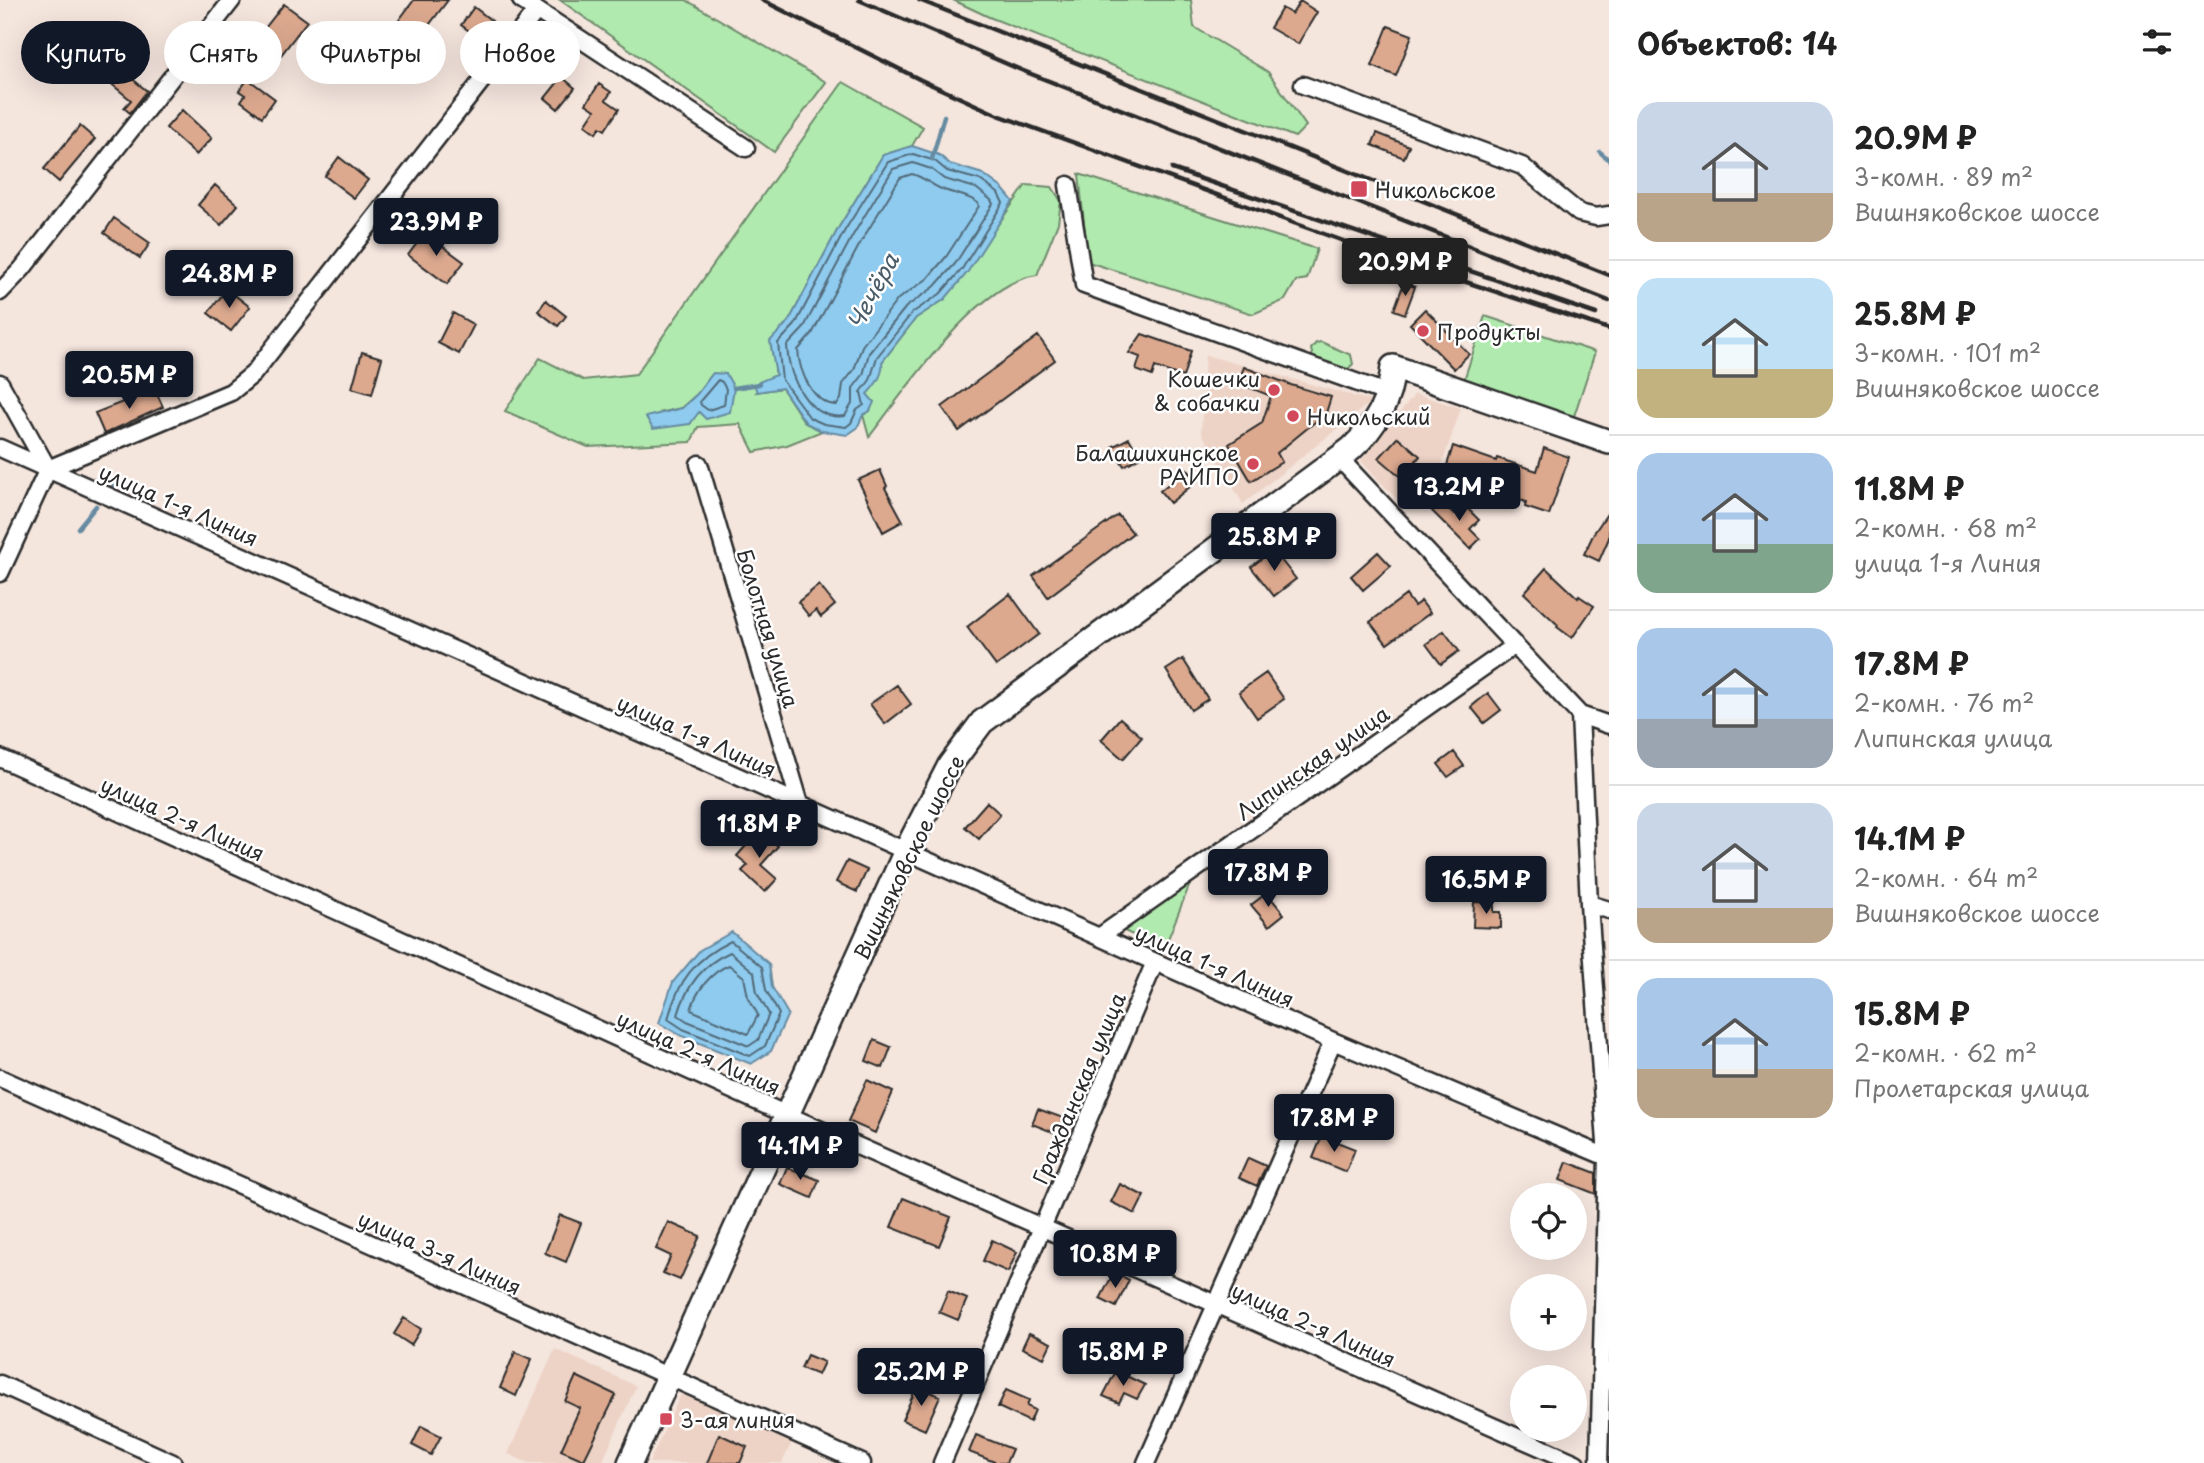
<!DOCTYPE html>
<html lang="ru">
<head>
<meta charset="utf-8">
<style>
	:root { --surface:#fff; --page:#f6f6f6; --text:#222; --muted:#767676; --line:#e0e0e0; --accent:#111827 }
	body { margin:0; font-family:"Playpen Sans",sans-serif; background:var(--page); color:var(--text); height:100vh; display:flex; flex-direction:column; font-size:26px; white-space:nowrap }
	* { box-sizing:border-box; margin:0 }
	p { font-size:23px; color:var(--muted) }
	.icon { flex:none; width:38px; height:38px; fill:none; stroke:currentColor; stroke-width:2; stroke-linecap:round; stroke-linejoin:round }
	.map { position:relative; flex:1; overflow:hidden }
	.drawer { display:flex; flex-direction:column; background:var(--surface); width:595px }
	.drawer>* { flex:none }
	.guide { position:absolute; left:21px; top:21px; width:665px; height:63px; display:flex; gap:14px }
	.fabs { position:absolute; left:1510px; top:1183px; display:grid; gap:14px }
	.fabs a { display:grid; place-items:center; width:77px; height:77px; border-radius:50%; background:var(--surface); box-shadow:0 7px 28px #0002; font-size:35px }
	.price { position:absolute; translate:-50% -60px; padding:0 16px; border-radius:7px; background:var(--accent); color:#fff; font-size:23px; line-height:46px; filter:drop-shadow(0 2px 4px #0008) }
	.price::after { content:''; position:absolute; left:50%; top:42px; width:21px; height:16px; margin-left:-10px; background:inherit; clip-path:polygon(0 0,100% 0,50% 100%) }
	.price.on { background:#222; color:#fff }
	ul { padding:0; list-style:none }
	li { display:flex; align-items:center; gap:21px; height:175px; padding:0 28px }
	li+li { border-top:2px solid var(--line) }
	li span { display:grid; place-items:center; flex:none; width:196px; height:140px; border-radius:21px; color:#555 }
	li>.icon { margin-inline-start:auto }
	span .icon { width:84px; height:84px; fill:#fffc; stroke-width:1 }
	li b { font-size:30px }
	h2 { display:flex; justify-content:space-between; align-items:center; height:84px; padding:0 28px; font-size:30px }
	.tag { padding:0 24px; border-radius:32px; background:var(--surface); box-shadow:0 7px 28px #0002; font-size:24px; line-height:63px }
	.tag.on { background:var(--accent); color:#fff }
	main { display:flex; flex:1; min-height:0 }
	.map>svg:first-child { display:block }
	.built { fill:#edd3c6 }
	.green { fill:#b1eaae; stroke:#6e8a6c; stroke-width:2; fill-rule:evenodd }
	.water { fill:#8ecbef; stroke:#668ba1; stroke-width:2 }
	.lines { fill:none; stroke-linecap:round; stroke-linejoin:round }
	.shore { stroke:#536b79; stroke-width:2 }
	.stream { stroke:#668ba1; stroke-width:4.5 }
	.building { fill:#dca98f; stroke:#2b2b2b; stroke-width:2 }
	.street-casing { stroke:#2b2b2b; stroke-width:21 }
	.secondary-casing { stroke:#2b2b2b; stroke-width:28 }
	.street { stroke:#fff; stroke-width:16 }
	.secondary { stroke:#fff; stroke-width:23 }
	.rail { stroke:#2b2b2b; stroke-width:4.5 }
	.poi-dot { fill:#d1495b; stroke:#fff; stroke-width:2.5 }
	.labels { text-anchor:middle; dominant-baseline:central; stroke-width:5; stroke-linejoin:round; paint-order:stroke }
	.poi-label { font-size:21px; fill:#2b2b2b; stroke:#fff; text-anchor:start }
	.street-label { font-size:21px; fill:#2b2b2b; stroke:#fff }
	.water-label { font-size:23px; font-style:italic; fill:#495b66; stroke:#fff }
</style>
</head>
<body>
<main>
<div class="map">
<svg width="1609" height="1463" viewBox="0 0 1609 1463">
	<rect width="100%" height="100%" fill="#f4e5dd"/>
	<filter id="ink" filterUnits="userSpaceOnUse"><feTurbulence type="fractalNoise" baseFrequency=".0143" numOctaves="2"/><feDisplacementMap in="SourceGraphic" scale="14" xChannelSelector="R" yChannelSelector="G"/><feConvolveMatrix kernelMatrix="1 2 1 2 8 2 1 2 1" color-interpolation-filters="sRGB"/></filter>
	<g filter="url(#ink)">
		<path class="built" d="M 1205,355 L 1372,401 L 1243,504 L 1201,432 Z
			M 1415,394 L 1461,408 L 1436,482 L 1406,509 L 1361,461 Z
			M 555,1349 L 636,1386 L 602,1463 L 529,1463 L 508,1454 Z
			M 681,1394 L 792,1442 L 782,1463 L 649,1463 Z"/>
		<path class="green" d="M 560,0 L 686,0 L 826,82 L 774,152 Z
			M 953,0 L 1191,0 L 1194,27 L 1268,72 L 1306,126 L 1295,137 L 989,17 Z
			M 843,82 L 923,127 L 912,146 L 883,155 L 839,227 L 789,321 L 771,341 L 776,375 L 757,392 L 782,388 L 805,423 L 822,431 L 787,445 L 754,452 L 740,424 L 698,427 L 691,442 L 588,447 L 505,411 L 540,358 L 583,380 L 636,374 ZM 713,373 L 690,424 L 662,412 L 681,408 L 697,394 Z
			M 1079,174 L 1317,249 L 1307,279 L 1296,281 L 1285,300 L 1253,314 L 1088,262 Z
			M 1026,185 L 1052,187 L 1061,201 L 1058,223 L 1037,275 C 977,282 905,391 869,437 L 863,415 L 870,411 L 867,394 L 882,362 L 916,318 L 945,299 Z
			M 1485,316 L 1595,352 L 1573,419 L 1463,383 Z
			M 1321,342 L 1351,355 L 1353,364 L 1347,370 L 1313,358 L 1311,349 L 1316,343 Z
			M 1190,884 L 1164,949 L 1122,930 Z"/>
		<path class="water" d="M 912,146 L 939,155 L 950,164 L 983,174 L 1002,188 L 1013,201 L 967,273 L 945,299 L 916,318 L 882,362 C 884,374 875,386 867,394 L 874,402 L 870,411 L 863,415 L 857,428 L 847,435 L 822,431 L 806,423 L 782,388 L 757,392 L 754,384 L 776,375 L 770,341 L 789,321 L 839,227 L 883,155 Z
			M 713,373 L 726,374 L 734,388 L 730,412 L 706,419 L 699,412 L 690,424 L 653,429 L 646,417 L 682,408 L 697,394 Z
			M 732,932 L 769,964 L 772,987 L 788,1014 L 771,1051 L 751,1064 L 680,1035 L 659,1023 L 673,982 L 700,950 Z"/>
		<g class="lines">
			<path class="shore" d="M 913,154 L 935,161 L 947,171 L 980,180 L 998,193 L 1003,203 L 962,269 L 940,294 L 912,313 L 877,357 L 870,380 L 861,392 L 864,405 L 857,410 L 851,423 L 846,427 L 824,424 L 810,418 L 782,380 L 778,343 L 795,325 L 845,230 L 888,162 Z
				M 913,163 L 931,169 L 944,179 L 976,188 L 991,200 L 993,204 L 955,264 L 934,287 L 906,307 L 869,353 L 863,375 L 853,388 L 853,402 L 845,416 C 808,421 789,378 787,346 L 803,329 L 853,235 L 893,169 Z
				M 912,174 C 923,177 929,183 939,188 C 952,194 966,194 978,203 L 979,206 L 946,257 L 927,279 L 898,299 L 862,346 L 854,370 L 843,384 L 841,399 L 837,405 C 813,405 799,371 798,350 L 812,334 L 862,240 L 900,178 Z
				M 718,380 L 722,382 L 726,389 L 724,405 L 708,410 L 701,405 L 700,401 Z
				M 731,941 L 762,967 L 766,990 L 779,1014 L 765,1046 L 750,1056 L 683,1029 L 668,1019 C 678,981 695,958 731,941 Z
				M 730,952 L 754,972 L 757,993 L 769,1014 L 758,1040 L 749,1046 L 687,1021 L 678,1015 C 686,987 703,964 730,952 Z
				M 729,965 L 744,977 L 748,997 L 758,1015 L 748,1034 L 691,1010 C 696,991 711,972 729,965 Z"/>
			<path class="stream" d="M 1600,152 L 1609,160
				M 932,159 L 944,116
				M 734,388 L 759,384
				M 108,492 L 119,479
				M 78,528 L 96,506"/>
		</g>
		<path class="building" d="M 414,0 L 448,0 L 420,37 L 399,20 Z
			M 1300,1 L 1317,12 L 1298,44 L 1270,28 L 1282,8 L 1292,14 Z
			M 284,4 L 307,21 L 281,55 L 258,37 Z
			M 474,7 L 492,21 L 479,38 L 461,25 Z
			M 1388,26 L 1412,35 L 1396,76 L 1372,66 Z
			M 118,67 L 147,91 L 130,113 L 124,108 L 131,100 L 108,81 Z
			M 562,77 L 575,88 L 558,109 L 545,98 Z
			M 248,79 L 275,99 L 262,117 L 241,101 L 245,95 L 239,91 Z
			M 599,84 L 611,92 L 606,100 L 619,109 L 605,130 L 600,127 L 596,133 L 585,125 L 595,110 L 586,104 Z
			M 182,110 L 212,138 L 196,155 L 166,128 Z
			M 80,126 L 95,139 L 59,182 L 44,169 Z
			M 1377,133 L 1409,146 L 1404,158 L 1372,145 Z
			M 339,157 L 368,180 L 354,198 L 325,176 Z
			M 215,185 L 238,205 L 221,225 L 198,205 Z
			M 114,218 L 150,243 L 140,258 L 104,233 Z
			M 425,233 L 464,262 L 447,284 L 408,255 Z
			M 1404,283 L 1415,287 L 1405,314 L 1394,310 Z
			M 227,289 L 250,307 L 231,331 L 208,313 Z
			M 546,300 L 566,316 L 558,326 L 538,311 Z
			M 1425,309 L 1469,354 L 1454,369 L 1410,324 Z
			M 453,313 L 474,325 L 459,354 L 438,343 Z
			M 1142,334 L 1191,351 L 1183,377 L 1155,367 L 1152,376 L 1136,370 L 1140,357 L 1129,353 Z
			M 1038,336 L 1055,360 L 959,431 L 942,407 Z
			M 362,352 L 382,358 L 372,394 L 352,388 Z
			M 1244,367 L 1291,385 L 1331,397 L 1326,413 L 1277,453 L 1282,462 L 1251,481 L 1229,444 L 1262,423 L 1271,396 L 1238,383 Z
			M 154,387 L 163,407 L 104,434 L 95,413 L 138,396 L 137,394 Z
			M 1398,437 L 1420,456 L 1411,467 L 1404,464 L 1409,469 L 1401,477 L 1379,458 Z
			M 1129,438 L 1140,457 L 1124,466 L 1112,447 Z
			M 1453,446 L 1496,461 L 1497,458 L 1537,471 L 1544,448 L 1569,457 L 1549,515 L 1525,507 L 1526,502 L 1469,482 L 1468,486 L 1443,478 Z
			M 1187,469 L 1197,481 L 1170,503 L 1160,491 Z
			M 880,470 L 887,486 L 885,488 L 903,521 L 883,532 L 858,480 Z
			M 1441,502 L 1454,514 L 1464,505 L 1479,520 L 1470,529 L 1480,539 L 1470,549 L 1432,511 Z
			M 1609,511 L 1609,538 L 1599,561 L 1584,554 L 1594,533 Z
			M 1118,515 L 1133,533 L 1048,597 L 1033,576 Z
			M 1273,550 L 1296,579 L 1274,596 L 1251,567 Z
			M 1378,552 L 1391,566 L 1363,590 L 1351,576 Z
			M 1546,568 L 1578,598 L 1579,596 L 1594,606 L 1572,638 L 1557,627 L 1558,625 L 1524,593 Z
			M 819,585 L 835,605 L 821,617 L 816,610 L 809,616 L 798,602 Z
			M 1010,594 L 1039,634 L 996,666 L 967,627 Z
			M 1406,595 L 1414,606 L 1421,601 L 1430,613 L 1387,644 L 1370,622 Z
			M 1444,631 L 1459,651 L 1441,664 L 1426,644 Z
			M 1183,659 L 1208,699 L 1191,710 L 1166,670 Z
			M 1266,673 L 1284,699 L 1257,718 L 1239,692 Z
			M 897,685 L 911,704 L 885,724 L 870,704 Z
			M 1488,693 L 1501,710 L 1484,723 L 1471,707 Z
			M 1120,718 L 1142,737 L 1123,759 L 1101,740 Z
			M 1454,752 L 1464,766 L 1448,777 L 1438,764 Z
			M 987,802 L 1000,814 L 979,839 L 965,827 Z
			M 760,830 L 778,846 L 761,865 L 777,879 L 765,892 L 742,871 L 748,865 L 737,856 Z
			M 847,861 L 867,870 L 857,892 L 836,882 Z
			M 1267,893 L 1284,914 L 1269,926 L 1251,905 Z
			M 1474,902 L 1494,903 L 1494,912 L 1501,912 L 1501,928 L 1473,927 Z
			M 874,1040 L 891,1047 L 883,1068 L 866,1061 Z
			M 867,1080 L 893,1092 L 875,1133 L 848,1121 Z
			M 1038,1109 L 1066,1119 L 1060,1135 L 1032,1124 Z
			M 1322,1136 L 1355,1149 L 1346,1172 L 1313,1158 Z
			M 1248,1158 L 1266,1166 L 1257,1186 L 1239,1178 Z
			M 1567,1162 L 1596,1173 L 1596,1194 L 1560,1180 Z
			M 787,1167 L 819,1180 L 812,1198 L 780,1184 Z
			M 1120,1184 L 1144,1196 L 1135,1214 L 1111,1202 Z
			M 903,1198 L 951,1217 L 939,1246 L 891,1227 Z
			M 560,1215 L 581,1223 L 566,1262 L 545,1253 Z
			M 668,1222 L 700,1236 L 680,1280 L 663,1273 L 671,1256 L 656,1249 Z
			M 992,1240 L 1017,1252 L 1008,1272 L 983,1261 Z
			M 1114,1272 L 1129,1280 L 1116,1307 L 1100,1299 Z
			M 948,1291 L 967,1299 L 958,1320 L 939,1312 Z
			M 404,1318 L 421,1329 L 411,1345 L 394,1334 Z
			M 1029,1333 L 1051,1343 L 1044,1358 L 1022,1348 Z
			M 515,1352 L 532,1359 L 516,1396 L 500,1388 Z
			M 807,1355 L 824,1362 L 818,1375 L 801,1368 Z
			M 1116,1371 L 1145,1385 L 1137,1399 L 1124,1393 L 1119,1403 L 1103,1396 Z
			M 576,1376 L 616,1395 L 584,1460 L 561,1450 L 580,1408 L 565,1401 Z
			M 917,1386 L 940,1396 L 925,1430 L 902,1420 Z
			M 1006,1390 L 1029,1400 L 1027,1406 L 1035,1410 L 1030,1422 L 998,1407 Z
			M 421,1426 L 441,1436 L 431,1455 L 412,1445 Z
			M 719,1434 L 747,1447 L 740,1463 L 707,1463 Z
			M 976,1435 L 1012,1449 L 1006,1463 L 997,1463 L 969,1452 Z"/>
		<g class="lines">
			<g class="street-casing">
				<path id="street" d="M 521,0 L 746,148
					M 1303,85 L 1522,166 L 1579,213 L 1596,217 L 1609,215
					M 1068,185 L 1084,285 L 1389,394
					M 0,292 L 22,269 L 232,0
					M 0,383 L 48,469
					M 0,448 L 1333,1041 L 1609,1158
					M 1339,458 L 1580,715 L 1589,904 L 1607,1157 L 1599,1463
					M 699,464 L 800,804
					M 0,573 L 48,469 L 231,392 L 253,374 L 536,11
					M 1580,715 L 1609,725
					M 0,758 L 787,1115 L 1576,1463
					M 1589,904 L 1609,910
					M 1099,937 L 1515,645
					M 0,1078 L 862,1463
					M 0,1384 L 173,1463
					M 942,1463 L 1155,962
					M 1146,1463 L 1333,1041"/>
			</g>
			<g class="secondary-casing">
				<path id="secondary" d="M 630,1463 L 906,851 L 950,765 L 982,722 L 1351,449 C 1376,426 1390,401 1393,367 L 1609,442"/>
			</g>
			<use href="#street" class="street"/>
			<use href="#secondary" class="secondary"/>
			<path class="rail" d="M 762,0 L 921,80 L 998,115 L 1357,246 L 1609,329
				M 859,0 L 1021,70 L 1609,301
				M 919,0 L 1609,275
				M 1172,169 L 1596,314"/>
		</g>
	</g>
	<g class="poi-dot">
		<rect x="1350" y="180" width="18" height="18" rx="3.5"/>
		<circle cx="1423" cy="331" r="7"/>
		<circle cx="1274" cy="390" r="7"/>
		<circle cx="1293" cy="416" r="7"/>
		<circle cx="1253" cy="464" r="7"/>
		<rect x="659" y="1412" width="14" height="14" rx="3.5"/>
	</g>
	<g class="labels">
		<g class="poi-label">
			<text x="1375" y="189">Никольское</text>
			<text x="1437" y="331">Продукты</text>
			<text x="1260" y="378" text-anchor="end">Кошечки<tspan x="1260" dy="24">&amp; собачки</tspan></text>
			<text x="1307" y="416">Никольский</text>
			<text x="1239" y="452" text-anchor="end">Балашихинское<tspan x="1239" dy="24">РАЙПО</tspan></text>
			<text x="680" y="1419">3-ая линия</text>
		</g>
		<g class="street-label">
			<text transform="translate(179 504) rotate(24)">улица 1-я Линия</text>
			<text transform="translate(769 628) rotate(73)">Болотная улица</text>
			<text transform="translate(697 735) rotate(24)">улица 1-я Линия</text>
			<text transform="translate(1312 762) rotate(-35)">Липинская улица</text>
			<text transform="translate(183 818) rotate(24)">улица 2-я Линия</text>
			<text transform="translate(908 857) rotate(-64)">Вишняковское шоссе</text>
			<text transform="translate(1215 965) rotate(24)">улица 1-я Линия</text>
			<text transform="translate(699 1052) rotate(24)">улица 2-я Линия</text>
			<text transform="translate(1078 1088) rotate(-67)">Гражданская улица</text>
			<text transform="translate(440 1252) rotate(24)">улица 3-я Линия</text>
			<text transform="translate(1314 1324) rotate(24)">улица 2-я Линия</text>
		</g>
		<g class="water-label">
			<text transform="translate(872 291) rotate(-62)">Чечёра</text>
		</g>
	</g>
</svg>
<div class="fabs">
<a><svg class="icon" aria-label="locate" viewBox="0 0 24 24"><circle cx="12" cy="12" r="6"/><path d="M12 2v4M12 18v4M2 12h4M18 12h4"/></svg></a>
<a>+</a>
<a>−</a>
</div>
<b class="price" style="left:436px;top:258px">23.9M ₽</b>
<b class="price on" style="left:1405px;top:298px">20.9M ₽</b>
<b class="price" style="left:229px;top:310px">24.8M ₽</b>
<b class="price" style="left:129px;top:411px">20.5M ₽</b>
<b class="price" style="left:1459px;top:523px">13.2M ₽</b>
<b class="price" style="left:1274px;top:573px">25.8M ₽</b>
<b class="price" style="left:759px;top:860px">11.8M ₽</b>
<b class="price" style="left:1268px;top:909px">17.8M ₽</b>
<b class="price" style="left:1486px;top:916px">16.5M ₽</b>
<b class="price" style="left:1334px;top:1154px">17.8M ₽</b>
<b class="price" style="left:800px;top:1182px">14.1M ₽</b>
<b class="price" style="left:1115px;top:1290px">10.8M ₽</b>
<b class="price" style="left:1123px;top:1388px">15.8M ₽</b>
<b class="price" style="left:921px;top:1408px">25.2M ₽</b>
<div class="guide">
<a class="tag on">Купить</a>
<a class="tag">Снять</a>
<a class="tag">Фильтры</a>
<a class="tag">Новое</a>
</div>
</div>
<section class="drawer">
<h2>Объектов: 14<svg class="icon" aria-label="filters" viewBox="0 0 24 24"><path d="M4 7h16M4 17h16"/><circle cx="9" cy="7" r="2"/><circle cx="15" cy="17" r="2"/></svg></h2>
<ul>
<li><span style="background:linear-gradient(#c9d6e8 65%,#b9a48a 0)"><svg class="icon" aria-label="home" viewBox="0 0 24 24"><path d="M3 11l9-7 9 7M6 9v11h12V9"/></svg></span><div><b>20.9M ₽</b><p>3-комн. · 89 m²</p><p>Вишняковское шоссе</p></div></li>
<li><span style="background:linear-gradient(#bfe0f5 65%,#c2b280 0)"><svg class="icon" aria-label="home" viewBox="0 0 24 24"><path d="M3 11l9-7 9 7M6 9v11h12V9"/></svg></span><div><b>25.8M ₽</b><p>3-комн. · 101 m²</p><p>Вишняковское шоссе</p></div></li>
<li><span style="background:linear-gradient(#a9c7e8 65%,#7fa58c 0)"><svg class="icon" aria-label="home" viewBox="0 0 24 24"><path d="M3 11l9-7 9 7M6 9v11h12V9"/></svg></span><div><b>11.8M ₽</b><p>2-комн. · 68 m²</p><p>улица 1-я Линия</p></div></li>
<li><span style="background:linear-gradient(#a9c7e8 65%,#9aa5b1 0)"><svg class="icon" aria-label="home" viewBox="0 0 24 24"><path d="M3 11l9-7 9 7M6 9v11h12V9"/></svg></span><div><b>17.8M ₽</b><p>2-комн. · 76 m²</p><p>Липинская улица</p></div></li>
<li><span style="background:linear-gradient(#c9d6e8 75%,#b9a48a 0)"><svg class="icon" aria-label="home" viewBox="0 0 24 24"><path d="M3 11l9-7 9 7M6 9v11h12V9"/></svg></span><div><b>14.1M ₽</b><p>2-комн. · 64 m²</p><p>Вишняковское шоссе</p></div></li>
<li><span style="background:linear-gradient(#a9c7e8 65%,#b9a48a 0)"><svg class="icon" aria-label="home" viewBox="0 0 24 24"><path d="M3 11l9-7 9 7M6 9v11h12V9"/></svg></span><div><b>15.8M ₽</b><p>2-комн. · 62 m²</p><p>Пролетарская улица</p></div></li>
</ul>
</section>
</main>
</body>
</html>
